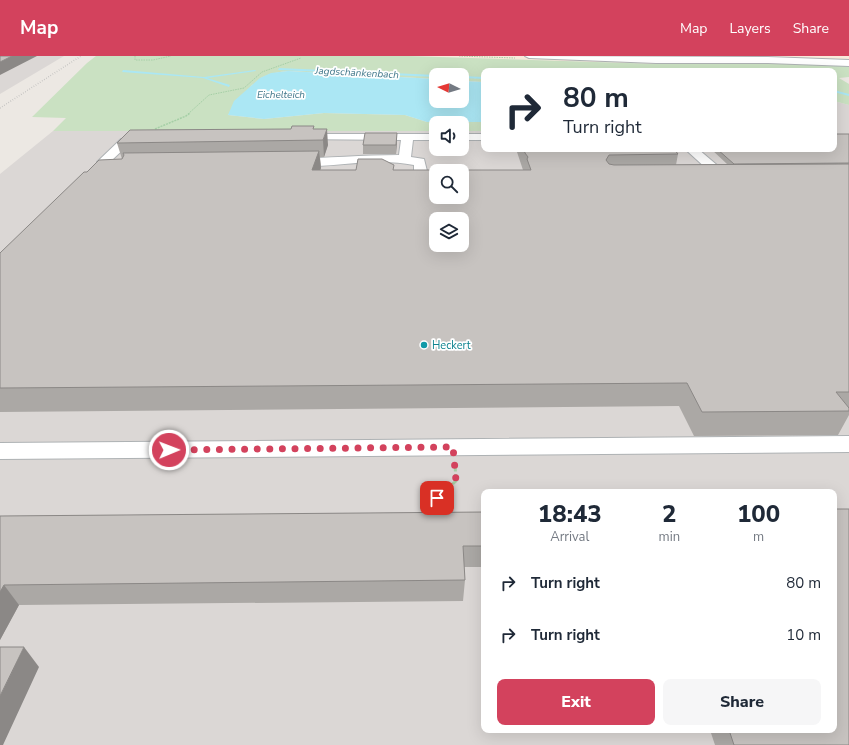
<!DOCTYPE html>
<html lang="en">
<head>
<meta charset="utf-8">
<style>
	body { margin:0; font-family:"Nunito Sans",sans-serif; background:#f6f6f7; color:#1f2937; height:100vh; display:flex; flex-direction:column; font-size:15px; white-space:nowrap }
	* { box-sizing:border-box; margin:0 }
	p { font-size:13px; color:#747a83 }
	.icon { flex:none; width:22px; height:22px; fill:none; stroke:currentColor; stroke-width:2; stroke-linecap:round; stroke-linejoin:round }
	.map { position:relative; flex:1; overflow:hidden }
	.sheet { position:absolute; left:481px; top:433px; width:356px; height:244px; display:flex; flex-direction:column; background:#fff; border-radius:8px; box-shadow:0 4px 16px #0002 }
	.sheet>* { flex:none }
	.guide { position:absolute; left:481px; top:12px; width:356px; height:84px; border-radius:8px; box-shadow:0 4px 16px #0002; background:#fff; color:#1f2937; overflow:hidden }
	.needle { width:26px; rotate:275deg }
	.fabs { position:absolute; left:429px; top:12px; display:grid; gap:8px }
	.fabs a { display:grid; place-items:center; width:40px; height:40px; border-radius:8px; background:#fff; box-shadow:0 4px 16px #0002; font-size:20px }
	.pin { position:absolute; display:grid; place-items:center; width:34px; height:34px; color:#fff; margin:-17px; border-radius:8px; box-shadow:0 2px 6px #0006 }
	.me { position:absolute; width:44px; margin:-22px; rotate:89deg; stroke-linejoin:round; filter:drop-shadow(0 0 3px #0008) }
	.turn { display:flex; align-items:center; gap:14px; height:84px; padding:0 16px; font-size:18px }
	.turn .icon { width:52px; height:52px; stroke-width:2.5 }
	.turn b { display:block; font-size:28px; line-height:34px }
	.eta { display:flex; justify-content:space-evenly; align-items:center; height:68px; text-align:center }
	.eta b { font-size:24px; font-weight:800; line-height:28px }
	.button { display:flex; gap:8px; margin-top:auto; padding:8px 16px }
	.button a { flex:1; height:46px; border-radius:8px; background:#d3425d; color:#fff; font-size:16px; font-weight:800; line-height:46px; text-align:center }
	.button a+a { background:#f6f6f7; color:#1f2937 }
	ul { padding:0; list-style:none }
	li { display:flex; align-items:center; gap:12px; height:52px; padding:0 16px }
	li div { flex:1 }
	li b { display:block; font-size:15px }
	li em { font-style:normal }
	header { display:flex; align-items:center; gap:24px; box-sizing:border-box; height:56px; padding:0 20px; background:#d3425d; color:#fff }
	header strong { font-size:19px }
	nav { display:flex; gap:22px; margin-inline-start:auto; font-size:14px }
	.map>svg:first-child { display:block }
</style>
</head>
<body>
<header>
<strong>Map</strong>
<nav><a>Map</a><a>Layers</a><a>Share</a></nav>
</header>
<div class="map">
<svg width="849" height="689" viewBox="0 0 849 689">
	<rect width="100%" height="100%" fill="#ece8e3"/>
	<!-- commercial -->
	<path fill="#f9eadb" d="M408,0H849V10L778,7L659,8Z"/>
	<!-- industrial -->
	<path fill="#dbd7d5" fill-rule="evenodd" d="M0,0H64L0,38Z
		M834,45L849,49V689H0V118L53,75H436V93H462V75H484V93H834ZM436,115H462V141H436ZM436,163H462V189H436ZM484,436H834V674H484Z"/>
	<!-- green -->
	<path fill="#cae1c2" d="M96,0H408L659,8L778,7L842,10H849V21L839,22L849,28V49L834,45V15H484V26L462,25V19H436V23L288,15C279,16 271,17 263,21C258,23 257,27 252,29L228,59L264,63L324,57L405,59L427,66H484V75H462V67H436V75H53L66,62L32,61L87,7Z"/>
	<!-- water -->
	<path fill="#abe7f4" d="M288,15L436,23V45H462V25L484,26V66H427L405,59L324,57L264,63L228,59L234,45L260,22L271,17Z"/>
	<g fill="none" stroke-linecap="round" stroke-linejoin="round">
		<!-- stream -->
		<path fill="#abe7f4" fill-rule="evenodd" d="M279,12L436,19V21L278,14Z
			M123,14L204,21L255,14L256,15L207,22L230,29L229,31L203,22L122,16Z
			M462,20L484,21V23L462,22Z
			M834,34L849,38V40L834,36Z"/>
		<!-- minor casing -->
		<g stroke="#aeb2b4" stroke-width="2">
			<path id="minor" d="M525,0L768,1L849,4V10L768,7H656L529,2Z
				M297,78H436V84H413L411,101L424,103L427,115H436V123L416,122L414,119V109C381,102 347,109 314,110C305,110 294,112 286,110L284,107L286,104L290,103C327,102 363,99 399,99L401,84L293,83L291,81L293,79Z
				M462,78H484V84H462Z
				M145,79L149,80L151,82L149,84L129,88L111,105H134L136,108L134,111C124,113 104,116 97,106L121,83Z
				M685,93H698L731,121L729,124H719Z
				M849,380V396L0,403V387Z"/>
		</g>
		<!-- path-far2 -->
		<path stroke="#a5cfa6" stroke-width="1" stroke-dasharray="1.5 1" stroke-linecap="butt" d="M135,0V4H153L171,0
			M459,0L515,2
			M188,58L209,39L244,32L262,16L301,2"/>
		<!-- path-far1 -->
		<path stroke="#a5cfa6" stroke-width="1.5" stroke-dasharray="2 1" stroke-linecap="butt" d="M155,73L186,60L190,57"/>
		<!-- path -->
		<path stroke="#a5cfa6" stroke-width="3" stroke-dasharray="4.5 2.5" stroke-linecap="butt" d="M437,442L456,425L455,409"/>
		<!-- minor -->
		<use href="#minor" fill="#fff" fill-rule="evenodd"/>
		<!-- rail -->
		<path stroke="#afb0b0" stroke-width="1.5" stroke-dasharray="0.5 2" stroke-linecap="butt" d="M0,52L81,0"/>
	</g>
	<!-- wall -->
	<path fill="#aba8a5" d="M315,73L328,89L324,101H320L321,112L320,114H523L516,93H674L678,98L676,109L727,108L711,93H834L836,78H849V359L838,379L694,380L679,350L0,356V197L87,116L122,103L117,87Z
		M397,77L396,98H363V89Z
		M484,456V511H464L465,524L463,545L19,549L0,584V460Z
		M710,674H834L849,689H715Z"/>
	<!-- shaded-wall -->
	<path fill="#8b8886" d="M12,0H37L0,19V6Z
		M327,73L328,89L324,101L323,84Z
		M397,77V86L396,98V89Z
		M319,95L321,112L314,132L312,114Z
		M4,529L19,549L0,584V536Z
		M24,591L39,611L3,689H0V640Z"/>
	<!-- building -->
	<path fill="#c7c3c0" stroke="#8b8886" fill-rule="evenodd" d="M0,0H12L0,6Z
		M292,70H314L313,73H327L323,84L117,87L130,74L291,73Z
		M834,75L836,78H849V107L734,108L717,93H834Z
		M365,77H397L396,89H363Z
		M524,93H674L678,98L609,99L606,104L609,108L614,109L849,108V336H836L849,352V355L702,356L687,327L0,332V197L84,116H87L99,104L122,103L124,99L123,97L319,95L312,114H356L358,103H382L394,109L393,114H531L527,103L528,101L525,97ZM436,115H462V141H436ZM436,163H462V189H436Z
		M834,453H849V689H734L729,674H834Z
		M484,456V490H463L465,524L4,529L0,536V460Z
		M0,591H24L0,640Z"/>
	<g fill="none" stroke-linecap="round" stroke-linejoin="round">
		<!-- route -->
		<path stroke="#d3425d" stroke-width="7" stroke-dasharray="0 12.6" d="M169,394L453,391L456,425L437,442"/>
	</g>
	<!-- markers -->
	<circle fill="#0f9aa8" stroke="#fff" stroke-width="1.5" cx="424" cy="289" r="4"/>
	<g text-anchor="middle" stroke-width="3.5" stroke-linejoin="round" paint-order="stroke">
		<!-- far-water labels -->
		<g font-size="10" font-style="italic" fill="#41788b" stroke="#fff">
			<text transform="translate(357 16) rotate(3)" y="4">Jagdschänkenbach</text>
			<text x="281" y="42">Eichelteich</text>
		</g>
		<!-- culture labels -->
		<g font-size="11" fill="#0d838f" stroke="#fff" text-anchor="start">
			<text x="432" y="293">Heckert</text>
		</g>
	</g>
</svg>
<div class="fabs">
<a><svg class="needle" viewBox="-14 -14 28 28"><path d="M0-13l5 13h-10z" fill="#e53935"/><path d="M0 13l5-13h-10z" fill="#747a83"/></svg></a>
<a><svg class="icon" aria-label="sound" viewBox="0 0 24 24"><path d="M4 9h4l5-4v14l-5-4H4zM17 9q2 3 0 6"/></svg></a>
<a><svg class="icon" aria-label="search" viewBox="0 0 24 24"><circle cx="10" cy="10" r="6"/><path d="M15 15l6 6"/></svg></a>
<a><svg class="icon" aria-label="layers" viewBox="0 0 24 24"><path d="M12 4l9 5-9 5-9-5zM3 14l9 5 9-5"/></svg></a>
</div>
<div class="pin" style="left:437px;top:442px;background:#d93025"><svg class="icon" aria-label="arrive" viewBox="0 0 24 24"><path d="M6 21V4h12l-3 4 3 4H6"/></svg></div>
<svg class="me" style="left:169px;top:394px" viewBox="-20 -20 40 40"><circle r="17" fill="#d3425d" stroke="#fff" stroke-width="3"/><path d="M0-11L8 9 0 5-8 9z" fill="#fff"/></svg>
<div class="guide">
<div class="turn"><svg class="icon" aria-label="right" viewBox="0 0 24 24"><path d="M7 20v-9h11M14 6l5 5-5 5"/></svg><div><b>80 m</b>Turn right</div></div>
</div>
<section class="sheet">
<div class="eta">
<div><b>18:43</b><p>Arrival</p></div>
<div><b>2</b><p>min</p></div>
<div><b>100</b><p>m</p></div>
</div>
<ul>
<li><svg class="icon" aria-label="right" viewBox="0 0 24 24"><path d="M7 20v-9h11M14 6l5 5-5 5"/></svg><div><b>Turn right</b></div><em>80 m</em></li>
<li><svg class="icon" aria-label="right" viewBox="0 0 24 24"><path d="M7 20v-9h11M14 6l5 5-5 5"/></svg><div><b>Turn right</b></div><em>10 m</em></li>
</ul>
<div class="button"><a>Exit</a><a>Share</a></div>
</section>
</div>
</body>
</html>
